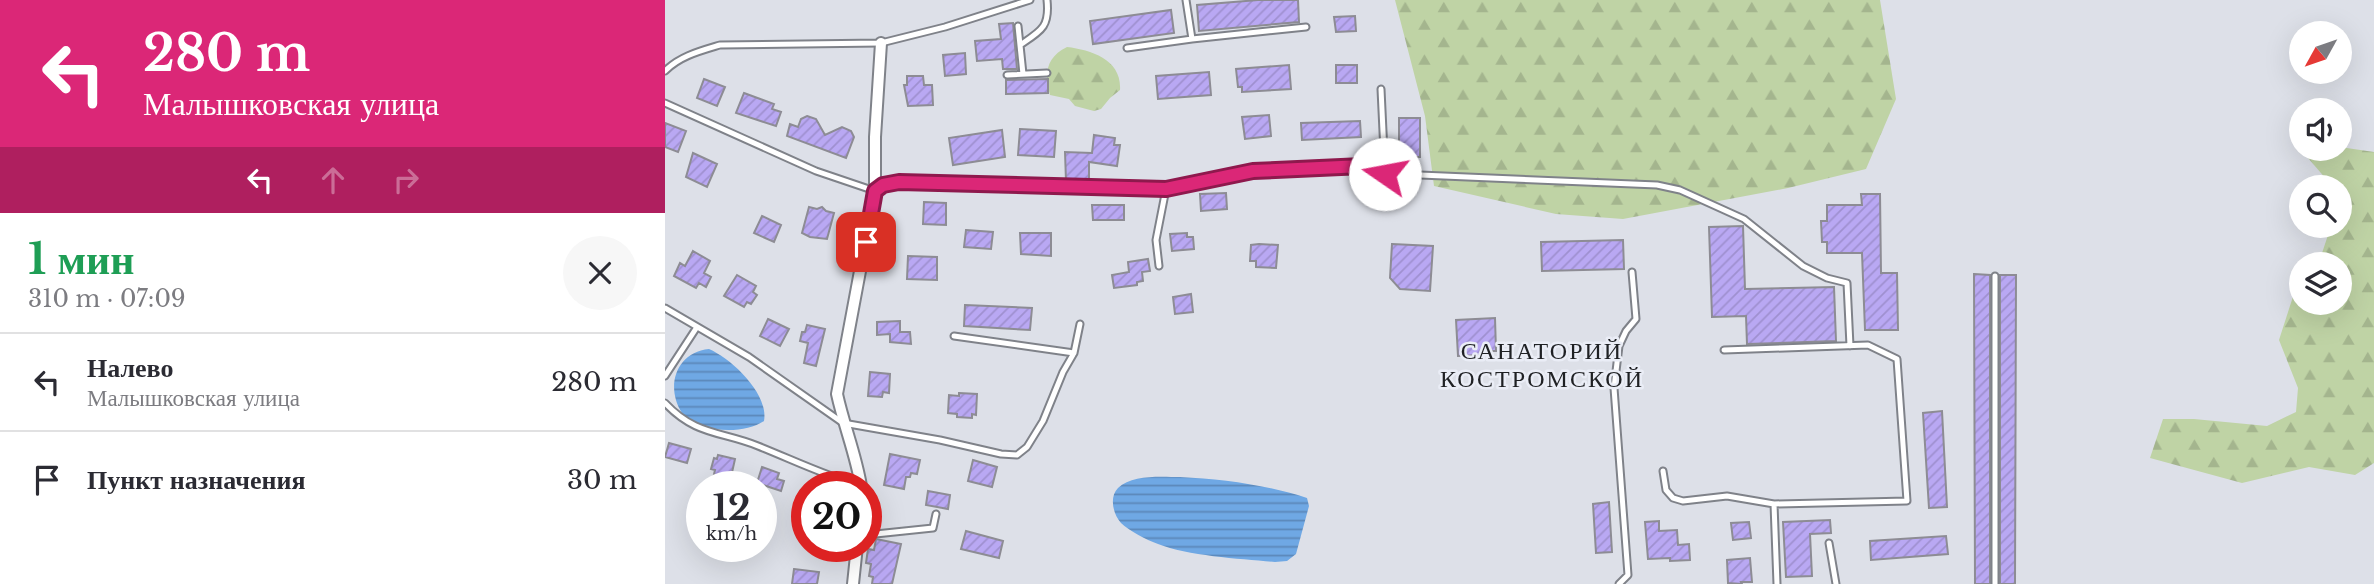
<!DOCTYPE html>
<html lang="ru">
<head>
<meta charset="utf-8">
<style>
	body { margin:0; font-family:"Libre Baskerville",serif; background:#f7f7f7; color:#2b2b33; height:100vh; display:flex; flex-direction:column; font-size:26px; white-space:nowrap }
	* { box-sizing:border-box; margin:0 }
	p { font-size:23px; color:#7c7c81 }
	.icon { flex:none; width:38px; height:38px; fill:none; stroke:currentColor; stroke-width:2; stroke-linecap:round; stroke-linejoin:round }
	.map { position:relative; flex:1; overflow:hidden }
	.sheet { display:flex; flex-direction:column; background:#fff; width:665px }
	.sheet>* { flex:none }
	.banner { background:#db2777; color:#fff; overflow:hidden }
	.needle { width:46px; rotate:230deg }
	.controls { position:absolute; left:1624px; top:21px; display:grid; gap:14px }
	.controls a { display:grid; place-items:center; width:63px; height:63px; border-radius:50%; background:#fff; box-shadow:0 7px 28px #0002; font-size:35px }
	.speed { position:absolute; left:21px; top:471px; display:flex; gap:14px; font-size:35px; font-weight:700; text-align:center }
	.speed>* { display:grid; place-content:center; width:91px; height:91px; border-radius:50%; background:#fff; box-shadow:0 7px 28px #0002; line-height:1 }
	.speed small { font-size:18px; font-weight:400 }
	.speed .limit { border:10px solid #d22; background:#fff; color:#111 }
	.pin { position:absolute; display:grid; place-items:center; width:60px; height:60px; color:#fff; margin:-30px; border-radius:14px; box-shadow:0 4px 10px #0006 }
	.me { position:absolute; width:77px; margin:-38px; rotate:282deg; stroke-linejoin:round; filter:drop-shadow(0 0 5px #0008) }
	.turn { display:flex; align-items:center; gap:24px; height:147px; padding:0 28px; font-size:32px }
	.turn .icon { width:91px; height:91px; stroke-width:2.5 }
	.turn b { display:block; font-size:49px; line-height:60px }
	.lanes { display:flex; align-items:center; height:66px; padding:0 28px; background:#0003; justify-content:center; gap:35px; direction:ltr }
	.lanes .off { opacity:.35 }
	.round { display:grid; place-items:center; flex:none; width:74px; height:74px; border-radius:37px; background:#f7f7f7 }
	.headline { display:flex; align-items:center; justify-content:space-between; height:119px; padding:0 28px }
	h1 { font-size:42px; font-weight:700; line-height:52px; color:#1e9e55 }
	ul { padding:0; list-style:none }
	li { display:flex; align-items:center; gap:21px; height:98px; padding:0 28px; border-top:2px solid #e1e1e2 }
	li div { flex:1 }
	li b { display:block; font-size:26px }
	li em { font-style:normal }
	main { display:flex; flex:1; min-height:0 }
	.map>svg:first-child { display:block }
</style>
</head>
<body>
<main>
<section class="sheet">
<div class="banner">
<div class="turn"><svg class="icon" aria-label="left" viewBox="0 0 24 24"><path d="M17 20v-9H6M10 6l-5 5 5 5"/></svg><div><b>280 m</b>Малышковская улица</div></div>
<div class="lanes"><svg class="icon" aria-label="left" viewBox="0 0 24 24"><path d="M17 20v-9H6M10 6l-5 5 5 5"/></svg><svg class="icon off" aria-label="ahead" viewBox="0 0 24 24"><path d="M12 20V5M6 11l6-6 6 6"/></svg><svg class="icon off" aria-label="right" viewBox="0 0 24 24"><path d="M7 20v-9h11M14 6l5 5-5 5"/></svg></div>
</div>
<div class="headline"><div><h1>1 мин</h1><p>310 m · 07:09</p></div><a class="round"><svg class="icon" aria-label="close" viewBox="0 0 24 24"><path d="M6 6l12 12M18 6L6 18"/></svg></a></div>
<ul>
<li><svg class="icon" aria-label="left" viewBox="0 0 24 24"><path d="M17 20v-9H6M10 6l-5 5 5 5"/></svg><div><b>Налево</b><p>Малышковская улица</p></div><em>280 m</em></li>
<li><svg class="icon" aria-label="arrive" viewBox="0 0 24 24"><path d="M6 21V4h12l-3 4 3 4H6"/></svg><div><b>Пункт назначения</b></div><em>30 m</em></li>
</ul>
</section>
<div class="map">
<svg width="1709" height="584" viewBox="0 0 1709 584">
	<defs>
		<pattern id="forest-firs" width="22" height="20" patternUnits="userSpaceOnUse" patternTransform="scale(1.75)"><rect width="22" height="20" fill="#bfd3a5"/><path d="M5 1l3.5 6h-7zM16 11l3.5 6h-7z" fill="#a4b58e"/></pattern>
		<pattern id="water-rules" width="6" height="5" patternUnits="userSpaceOnUse" patternTransform="scale(1.75)"><rect width="6" height="5" fill="#6fa8e4"/><path d="M0 2.5h6" fill="none" stroke="#5b88b9"/></pattern>
		<pattern id="building-hatch" width="6" height="6" patternUnits="userSpaceOnUse" patternTransform="scale(1.75)"><rect width="6" height="6" fill="#b9a8f3"/><path d="M-1 1l2-2M0 6l6-6M5 7l2-2" fill="none" stroke="#9f90d0"/></pattern>
	</defs>
	<rect width="100%" height="100%" fill="#dde0e8"/>
	<!-- forest -->
	<path fill="url(#forest-firs)" d="M730,0H1215L1231,99L1201,169L1123,188L958,219L891,214L769,186L760,116Z
		M402,47C427,50 457,60 455,90L445,98L436,109L429,111L410,106L404,99L385,95C379,74 381,57 402,47Z
		M1675,147L1709,152V463L1690,475L1644,467L1577,483L1485,458L1498,419H1529L1602,426L1631,412L1633,388L1614,340L1634,278L1636,275V303H1675V264H1647L1657,253L1666,226H1675V187H1668L1643,158L1648,149Z"/>
	<!-- water -->
	<path fill="url(#water-rules)" d="M44,349C67,359 104,394 99,421C78,435 34,433 17,413C0,387 11,352 44,349Z
		M515,477C558,479 602,485 642,498L644,506L631,554L622,561L610,562C577,559 523,556 493,544C482,540 464,531 456,523C448,514 444,497 453,488C467,474 497,477 515,477Z"/>
	<!-- building -->
	<path fill="url(#building-hatch)" stroke="#8d8c94" stroke-width="2" d="M593,0H633L634,22L534,31L532,5Z
		M506,10L509,33L428,44L425,21Z
		M690,16L691,31L671,32L669,17Z
		M348,23L352,69H338L337,59L312,61L310,41L336,39L334,24Z
		M300,53L301,74L280,76L278,55Z
		M624,65L626,89L577,92V87H573L571,69Z
		M671,65H692V83H671Z
		M544,72L546,95L493,99L491,76Z
		M242,76H258L259,85H267L268,105L243,106L239,85H242Z
		M39,79L60,87L52,106L32,98Z
		M383,79V93L341,94V80Z
		M79,93L109,104L107,109L116,112L111,126L71,113Z
		M604,115L606,136L580,139L577,117Z
		M142,116L151,119L160,135L177,127L186,131L189,137L181,158L122,136L125,124L133,127L136,119Z
		M734,118H755V157H734Z
		M695,121L696,137L637,140L636,123Z
		M0,123L21,131L13,152L0,147Z
		M355,129L391,131L389,157L353,155Z
		M337,130L340,157L288,165L284,138Z
		M429,135L450,138L449,145H455L452,166L424,162V182L401,181L400,152L427,153Z
		M28,153L52,164L42,187L21,177Z
		M561,193L562,209L536,211L535,194Z
		M1196,194H1215L1216,273H1232L1233,330H1200L1197,253H1162V242H1157L1156,221H1162V205H1197Z
		M259,202L281,203V225L258,224Z
		M427,205H459V220H428Z
		M144,207L152,209L157,207L161,211L169,213L162,239L145,237L137,233Z
		M97,216L116,225L109,242L89,233Z
		M1078,226L1080,289L1169,287L1171,341L1082,344L1081,316L1047,317L1044,227Z
		M301,230L328,232L326,249L299,247Z
		M355,233H386V256L356,254Z
		M522,233V237H528L529,249L507,251L505,234Z
		M958,240L959,269L877,271L876,242Z
		M594,244L613,245L611,268L591,267V261H585L586,245Z
		M727,244L768,246L765,291L735,289L725,278Z
		M28,251L45,261L39,273L46,277L41,287L34,283L31,288L9,276L15,263L20,266Z
		M243,256L272,257V280L242,279Z
		M483,259L485,271L477,272L478,281L472,282V285L449,288L447,275L464,272L463,262Z
		M1309,274L1325,275V584H1310Z
		M72,275L91,286L88,292L92,295L86,304L82,302L79,307L59,296Z
		M1335,275H1351L1350,584H1335Z
		M526,294L528,312L510,314L508,297Z
		M300,305L367,308L365,330L299,326Z
		M830,318L831,351H818V355L793,356L791,320Z
		M103,319L124,329L115,346L95,336Z
		M235,321V332H245L246,344L225,342V334L212,335V322Z
		M142,325L160,329L151,366L139,363L143,343L135,341L137,332H140Z
		M205,372L225,374L224,393L218,392L217,397L203,396Z
		M294,393L312,394L311,415L307,414V418L292,417V414L283,413L284,395L294,396Z
		M1277,411L1282,507L1264,508L1258,413Z
		M4,443L26,449L22,463L0,457Z
		M225,454L255,460L252,474L246,473L245,477H241L239,489L219,485Z
		M53,455L70,459L64,486L47,483L50,470L46,469L49,458L52,459Z
		M308,460L332,467L327,487L303,481Z
		M97,467L114,473L112,479L119,481L116,491L92,483Z
		M263,491L285,495L283,509L261,505Z
		M944,502L947,552L931,553L928,504Z
		M1165,520L1166,533L1145,534L1147,576L1121,577L1118,522Z
		M994,521V531L1012,530L1013,545L1024,544L1025,560L1005,561V558L983,559L980,522Z
		M1084,522L1086,538L1068,540L1066,523Z
		M301,531L338,541L334,558L296,549Z
		M1281,536L1283,554L1206,560L1205,541Z
		M211,539L236,544L227,584H207L208,577L204,576L206,564L201,563L203,549L209,550Z
		M1085,558L1087,582H1076L1077,584L1063,583L1062,560Z
		M129,569L154,572L152,584H127Z"/>
	<g fill="none" stroke-linecap="round" stroke-linejoin="round">
		<!-- lane casing -->
		<g stroke="#7f8289" stroke-width="9">
			<path id="lane" d="M521,0L527,39
				M353,26L358,74
				M355,45C376,31 385,27 382,0
				M462,48L527,39L641,27
				M0,71C15,56 35,51 55,45L216,43L280,27L365,0
				M342,75L382,73
				M716,89L720,174
				M0,103L151,171L210,191L218,185L234,182L501,189L588,171L698,166L708,173L992,185L1015,190L1079,219L1138,266L1162,278L1182,283L1185,346
				M494,266L491,240L501,189
				M1330,276V584
				M0,308L84,357L178,423L275,440L336,454L352,455L362,447L378,421L398,372L409,353L415,324
				M289,336L409,353
				M0,376L32,327
				M0,403C31,436 56,431 93,446C128,460 161,476 196,486
				M998,471L1001,490L1008,498L1018,501L1062,496L1109,504L1242,501L1232,359L1203,345L1059,350
				M1109,504L1112,584
				M201,535L268,528L271,514
				M1164,543L1171,584
				M954,584L963,575L949,388L954,346L961,331L971,319L967,272"/>
		</g>
		<!-- street casing -->
		<g stroke="#7f8289" stroke-width="14">
			<path id="street" d="M196,486C191,455 179,426 172,394L210,191V137L216,43
				M188,584L192,546"/>
		</g>
		<!-- lane -->
		<use href="#lane" stroke="#fff" stroke-width="5"/>
		<!-- street -->
		<use href="#street" stroke="#fff" stroke-width="10"/>
	</g>
	<g fill="none" stroke-linecap="round" stroke-linejoin="round">
		<!-- route casing -->
		<g stroke="#8e194d" stroke-width="18">
			<path id="route" d="M201,242L210,191L218,185L234,182L501,189L588,171L698,166L708,173L720,174"/>
		</g>
		<!-- route -->
		<use href="#route" stroke="#db2777" stroke-width="12"/>
	</g>
	<g text-anchor="middle" stroke-width="5" stroke-linejoin="round" paint-order="stroke">
		<!-- neighbourhood labels -->
		<g font-size="24" letter-spacing="2" fill="#1f2124" stroke="#eaedf6">
			<text x="877" y="359">САНАТОРИЙ<tspan x="877" dy="28">КОСТРОМСКОЙ</tspan></text>
		</g>
	</g>
</svg>
<div class="controls">
<a><svg class="needle" viewBox="-14 -14 28 28"><path d="M0-13l5 13h-10z" fill="#e53935"/><path d="M0 13l5-13h-10z" fill="#7c7c81"/></svg></a>
<a><svg class="icon" aria-label="sound" viewBox="0 0 24 24"><path d="M4 9h4l5-4v14l-5-4H4zM17 9q2 3 0 6"/></svg></a>
<a><svg class="icon" aria-label="search" viewBox="0 0 24 24"><circle cx="10" cy="10" r="6"/><path d="M15 15l6 6"/></svg></a>
<a><svg class="icon" aria-label="layers" viewBox="0 0 24 24"><path d="M12 4l9 5-9 5-9-5zM3 14l9 5 9-5"/></svg></a>
</div>
<div class="speed"><div>12<small>km/h</small></div><div class="limit">20</div></div>
<div class="pin" style="left:201px;top:242px;background:#d93025"><svg class="icon" aria-label="arrive" viewBox="0 0 24 24"><path d="M6 21V4h12l-3 4 3 4H6"/></svg></div>
<svg class="me" style="left:720px;top:174px" viewBox="-20 -20 40 40"><circle r="19" fill="#fff"/><path d="M0-13L10 11 0 6-10 11z" fill="#db2777"/></svg>
</div>
</main>
</body>
</html>
